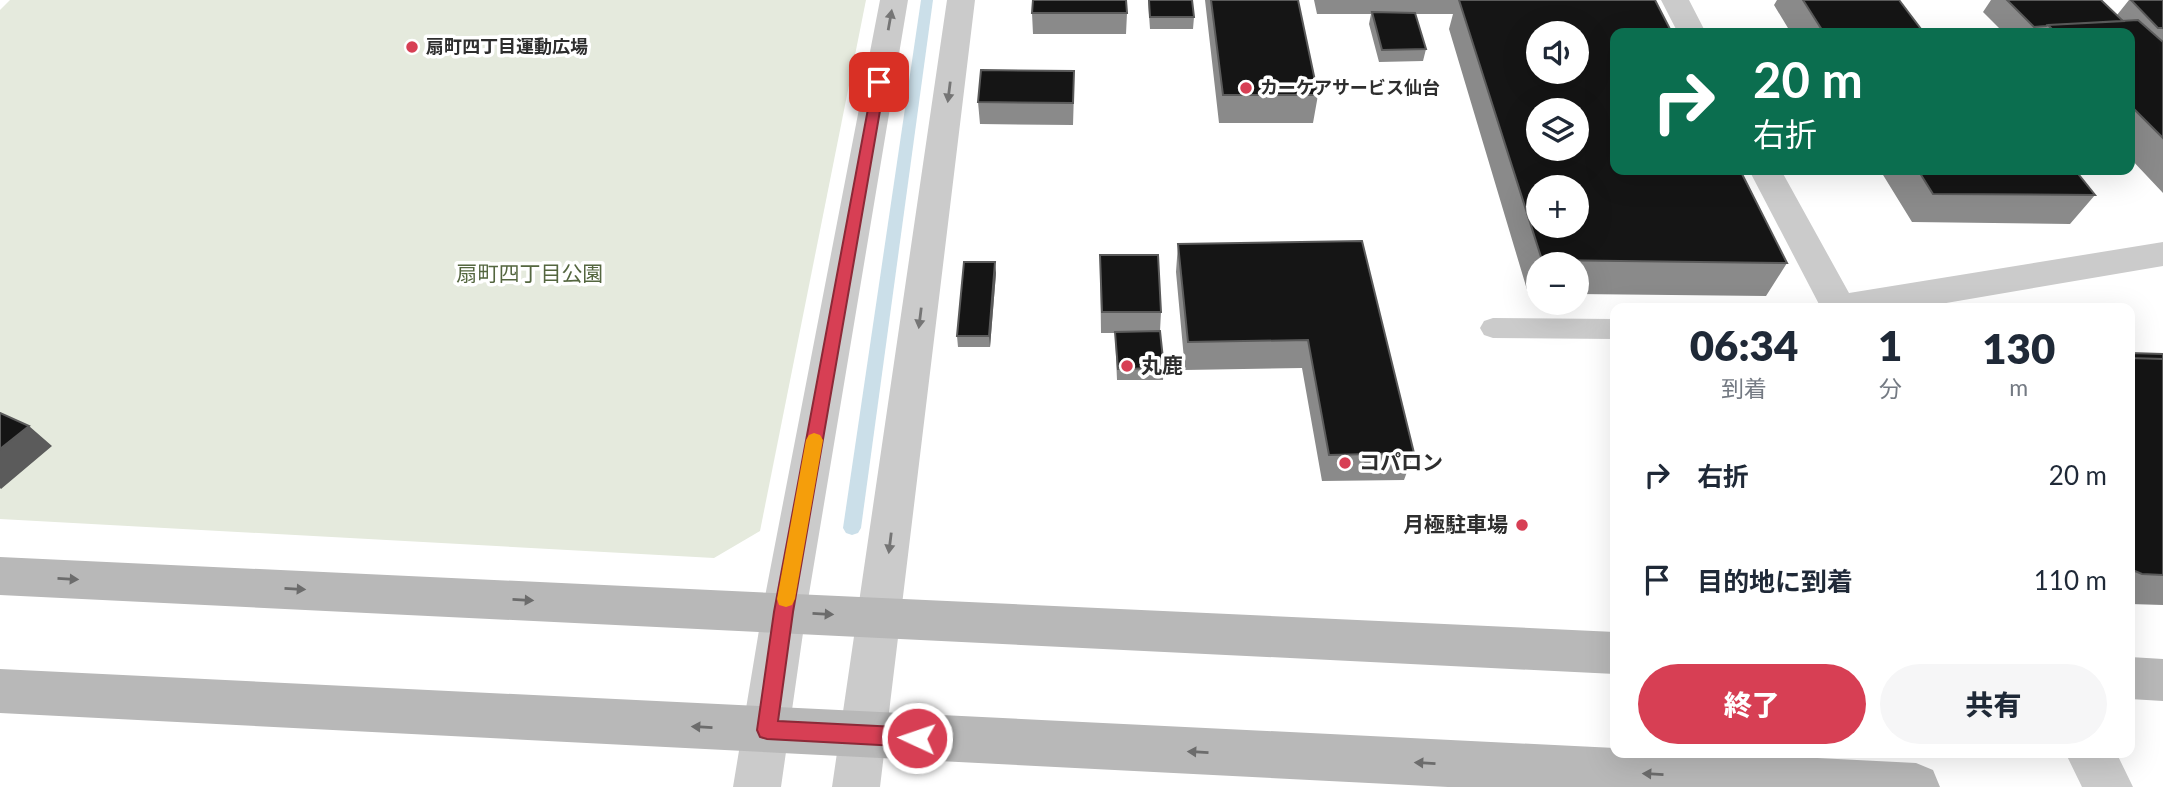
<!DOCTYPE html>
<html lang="ja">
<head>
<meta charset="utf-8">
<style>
	body { margin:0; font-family:Lato,"Noto Sans JP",sans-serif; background:#f6f6f7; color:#1f2937; height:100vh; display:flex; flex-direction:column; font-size:26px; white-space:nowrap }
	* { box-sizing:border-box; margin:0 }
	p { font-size:23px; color:#747a83 }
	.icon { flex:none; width:38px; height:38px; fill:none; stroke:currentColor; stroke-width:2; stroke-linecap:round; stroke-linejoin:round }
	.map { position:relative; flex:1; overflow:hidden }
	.panel { position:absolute; left:1610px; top:303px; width:525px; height:455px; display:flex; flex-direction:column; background:#fff; border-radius:14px; box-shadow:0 7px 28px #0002 }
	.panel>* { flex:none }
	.hud { position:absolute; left:1610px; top:28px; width:525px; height:147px; border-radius:14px; box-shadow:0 7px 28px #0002; background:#0b6e4f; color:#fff; overflow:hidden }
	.buttons { position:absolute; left:1526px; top:21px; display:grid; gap:14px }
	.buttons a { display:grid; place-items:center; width:63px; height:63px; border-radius:50%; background:#fff; box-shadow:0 7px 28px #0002; font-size:35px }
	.pin { position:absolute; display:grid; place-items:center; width:60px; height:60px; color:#fff; margin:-30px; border-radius:14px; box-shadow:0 4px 10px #0006 }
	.me { position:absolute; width:77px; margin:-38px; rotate:273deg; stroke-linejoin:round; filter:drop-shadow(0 0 5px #0008) }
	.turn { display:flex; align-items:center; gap:24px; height:147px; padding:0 28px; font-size:32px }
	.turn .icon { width:91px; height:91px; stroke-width:2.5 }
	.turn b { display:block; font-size:49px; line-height:60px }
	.eta { display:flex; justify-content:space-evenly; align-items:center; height:119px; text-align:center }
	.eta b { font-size:42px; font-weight:800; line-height:49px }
	.action { display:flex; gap:14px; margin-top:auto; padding:14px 28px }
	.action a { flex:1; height:80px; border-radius:42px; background:#d73f54; color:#fff; font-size:28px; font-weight:800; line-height:80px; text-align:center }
	.action a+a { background:#f6f6f7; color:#1f2937 }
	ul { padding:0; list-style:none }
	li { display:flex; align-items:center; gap:21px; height:105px; padding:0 28px }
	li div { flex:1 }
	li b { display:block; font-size:26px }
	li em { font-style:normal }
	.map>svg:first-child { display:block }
</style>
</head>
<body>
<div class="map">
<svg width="2163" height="787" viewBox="0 0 2163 787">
	<rect width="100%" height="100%" fill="#fff"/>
	<!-- green -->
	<path fill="#e5eadd" d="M10,0H866L760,531L714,558L0,519V10Z"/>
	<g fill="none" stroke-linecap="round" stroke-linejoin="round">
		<!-- stream -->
		<path fill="#cbdfe9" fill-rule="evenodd" d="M921,0H933L861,528L858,533L852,535L846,533L843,528Z"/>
		<!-- lane -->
		<path fill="#cbcbcb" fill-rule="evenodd" d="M1493,318L1615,319V339L1493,338L1484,335L1480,328L1484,321Z"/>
		<!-- street -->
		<path fill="#cbcbcb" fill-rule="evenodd" d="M880,0H908L806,612L781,787H733L762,612Z
			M947,0H975L880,787H832Z
			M1661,0H1689L1706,33H1678Z
			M1749,170H1781L1849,293L2163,242V266L1917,308H1821Z
			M2065,752H2116L2133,787H2082Z"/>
		<!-- secondary -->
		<path fill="#b8b8b8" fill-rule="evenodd" d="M0,557L1615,632V674L0,595Z
			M2130,657L2163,659V701L2130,699Z
			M0,669L1615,748V752H1702L1916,763L1933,770L1940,787H1448L0,713Z"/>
	</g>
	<!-- wall -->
	<path fill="#8a8a8a" d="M1148,0H1192L1194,17L1193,29H1150Z
		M1205,0H1298L1318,95L1313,123H1219Z
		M1314,0H1655L1787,263L1766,296L1577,294V264H1538V293H1528L1449,29L1453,14H1415L1426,49L1423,61L1379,62L1369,24L1371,14H1317Z
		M1777,0H1899L1924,33H1791L1774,5Z
		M1991,0H2101L2117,15L2129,0H2163V193L2130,158V33H2004L1983,12Z
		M1032,13H1127L1126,34H1033Z
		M1074,92L1073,125L980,124L978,102Z
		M1880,170H2075L2095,195L2070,224L1912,222Z
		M1362,241L1414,453L1404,480L1322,481L1302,368L1185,370L1176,272L1178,244Z
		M1100,255L1161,312L1160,331L1164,368L1163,380H1117L1115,333H1101Z
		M996,273L990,347H958L957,336Z
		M2130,353L2163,354V605L2130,604Z"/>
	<!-- shaded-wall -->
	<path fill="#5b5b5b" d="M995,262L996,273L990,347L989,336Z
		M29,426L52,446L1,489L0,488V449Z"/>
	<!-- building -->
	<path fill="#151515" stroke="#5b5b5b" stroke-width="2" fill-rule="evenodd" d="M1033,0H1126L1127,13H1032Z
		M1149,0H1192L1194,17H1150Z
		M1211,0H1298L1318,95H1223Z
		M1459,0H1655L1672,33H1615V170H1740L1787,263L1542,260ZM1538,33H1577V72H1538ZM1538,110H1577V149H1538ZM1538,187H1577V226H1538Z
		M1803,0H1899L1924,33H1824Z
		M2007,0H2101L2123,21L2048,25L2046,26L2034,27Z
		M2131,0H2163V28H2158Z
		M1372,12L1415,13L1426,49L1382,50Z
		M2138,20L2163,42V138L2130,105V33H2056L2048,25Z
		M981,70L1074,71L1073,103L978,102Z
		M1918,170H2075L2095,195L1933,194Z
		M1362,241L1414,453L1329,455L1308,340L1188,342L1178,244Z
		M1100,255H1158L1161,312H1102Z
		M964,262H995L989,336H957Z
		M1160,331L1164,368L1118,369L1115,332Z
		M2130,353L2163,354V359L2130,358Z
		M2130,358L2163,359V575L2142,574L2130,569Z
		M0,413L29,426L0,449Z"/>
	<!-- one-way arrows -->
	<defs><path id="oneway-solid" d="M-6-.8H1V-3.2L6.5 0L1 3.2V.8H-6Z" transform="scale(1.75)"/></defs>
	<g fill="#757575">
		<use href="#oneway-solid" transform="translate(890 20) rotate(-80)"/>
		<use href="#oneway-solid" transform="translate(949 92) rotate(97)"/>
		<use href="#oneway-solid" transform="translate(920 318) rotate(97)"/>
		<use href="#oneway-solid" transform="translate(890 543) rotate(97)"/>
	</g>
	<g fill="#6c6c6c">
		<use href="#oneway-solid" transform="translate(68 579) rotate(3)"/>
		<use href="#oneway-solid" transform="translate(295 589) rotate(3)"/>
		<use href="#oneway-solid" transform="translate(523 600) rotate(3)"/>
		<use href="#oneway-solid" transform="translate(823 614) rotate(3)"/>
		<use href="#oneway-solid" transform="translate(702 727) rotate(-177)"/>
		<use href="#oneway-solid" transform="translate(1198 752) rotate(-177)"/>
		<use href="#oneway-solid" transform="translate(1425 763) rotate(-177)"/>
		<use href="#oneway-solid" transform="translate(1653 774) rotate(-177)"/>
	</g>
	<!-- route -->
	<path fill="#d73f54" stroke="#8c2937" stroke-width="2" d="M879,78L885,82L793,612L778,721L917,728L924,731L927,738L924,744L917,747L767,739L760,737L757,730L774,612L873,82Z"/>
	<!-- slow -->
	<path fill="#f59e0b" d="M814,433L820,435L823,440L795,599L792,605L786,607L779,605L777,599L806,440L809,435Z"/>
	<!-- markers -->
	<g fill="#d73f54" stroke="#fff" stroke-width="2.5">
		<circle cx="412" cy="47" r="7"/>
		<circle cx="1246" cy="88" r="7"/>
		<circle cx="1127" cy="366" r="7"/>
		<circle cx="1345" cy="463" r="7"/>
		<circle cx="1522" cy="525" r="7"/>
	</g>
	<g text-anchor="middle" stroke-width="7" stroke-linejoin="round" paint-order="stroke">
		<!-- far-poi labels -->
		<g font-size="18" font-weight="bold" fill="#2e2e2e" stroke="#fff" text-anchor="start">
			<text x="426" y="53">扇町四丁目運動広場</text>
			<text x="1260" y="94">カーケアサービス仙台</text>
		</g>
		<!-- park labels -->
		<g font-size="21" fill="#54663f" stroke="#fff">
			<text x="530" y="281">扇町四丁目公園</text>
		</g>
		<!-- poi labels -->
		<g font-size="21" font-weight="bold" fill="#2e2e2e" stroke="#fff" text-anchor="start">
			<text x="1141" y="373">丸鹿</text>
			<text x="1359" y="470">コパロン</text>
			<text x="1508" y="532" text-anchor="end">月極駐車場</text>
		</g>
	</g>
</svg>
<div class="buttons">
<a><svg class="icon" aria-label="sound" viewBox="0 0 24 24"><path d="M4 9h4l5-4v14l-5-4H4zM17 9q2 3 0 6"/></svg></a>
<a><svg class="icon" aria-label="layers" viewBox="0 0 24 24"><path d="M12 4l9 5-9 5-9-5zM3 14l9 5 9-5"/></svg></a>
<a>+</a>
<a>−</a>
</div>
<div class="pin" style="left:879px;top:82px;background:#d93025"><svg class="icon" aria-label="arrive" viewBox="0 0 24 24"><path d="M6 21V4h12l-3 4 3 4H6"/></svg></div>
<svg class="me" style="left:917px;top:738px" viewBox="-20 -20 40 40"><circle r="17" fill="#d73f54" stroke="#fff" stroke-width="3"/><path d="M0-11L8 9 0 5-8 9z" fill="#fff"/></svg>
<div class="hud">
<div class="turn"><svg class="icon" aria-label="right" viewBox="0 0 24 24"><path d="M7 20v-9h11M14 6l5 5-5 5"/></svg><div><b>20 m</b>右折</div></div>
</div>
<section class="panel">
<div class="eta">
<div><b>06:34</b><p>到着</p></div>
<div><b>1</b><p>分</p></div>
<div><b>130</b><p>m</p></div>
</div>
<ul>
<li><svg class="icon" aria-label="right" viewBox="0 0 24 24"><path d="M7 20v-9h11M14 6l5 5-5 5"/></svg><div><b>右折</b></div><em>20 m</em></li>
<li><svg class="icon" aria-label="arrive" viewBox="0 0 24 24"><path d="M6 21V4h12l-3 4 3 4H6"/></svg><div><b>目的地に到着</b></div><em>110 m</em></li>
</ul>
<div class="action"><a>終了</a><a>共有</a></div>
</section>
</div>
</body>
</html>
